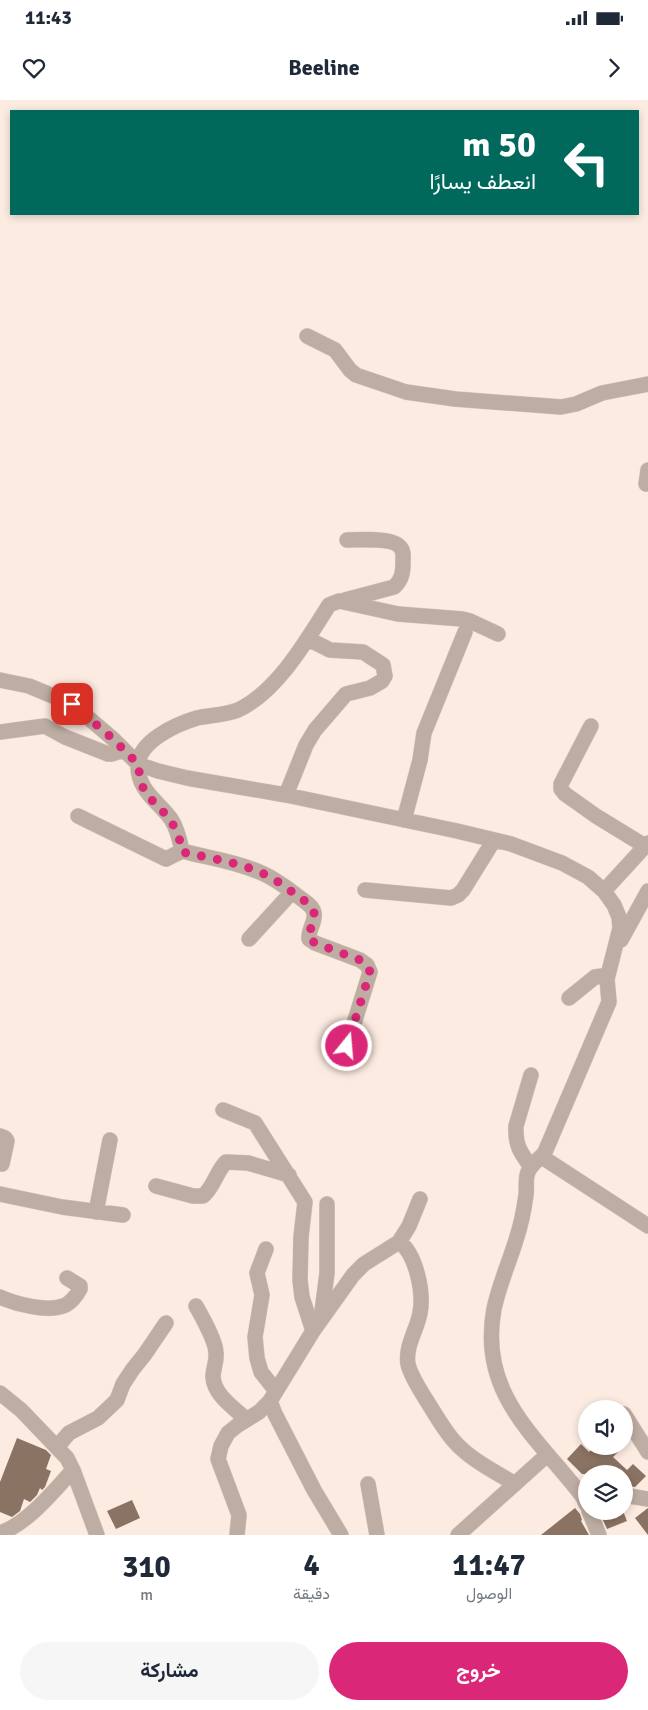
<!DOCTYPE html>
<html lang="ar">
<head>
<meta charset="utf-8">
<style>
	body { margin:0; font-family:Signika,Vazirmatn,sans-serif; background:#f6f6f7; color:#1f2937; direction:rtl; height:100vh; display:flex; flex-direction:column; font-size:19px; white-space:nowrap }
	* { box-sizing:border-box; margin:0 }
	p { font-size:16px; color:#747a83 }
	.icon { flex:none; width:28px; height:28px; fill:none; stroke:currentColor; stroke-width:2; stroke-linecap:round; stroke-linejoin:round }
	.map { position:relative; height:1435px; overflow:hidden; direction:ltr }
	.side { display:flex; flex-direction:column; background:#fff; flex:1 }
	.side>* { flex:none }
	.guide { position:absolute; left:10px; top:10px; width:629px; height:105px; border-radius:0px; box-shadow:0 2px 8px #0003; direction:rtl; background:#00695c; color:#fff; overflow:hidden }
	.tools { position:absolute; left:578px; top:1300px; display:grid; gap:10px }
	.tools a { display:grid; place-items:center; width:55px; height:55px; border-radius:50%; background:#fff; box-shadow:0 2px 8px #0003; font-size:25px }
	.pin { position:absolute; display:grid; place-items:center; width:42px; height:42px; color:#fff; margin:-21px; border-radius:10px; box-shadow:0 2px 8px #0006 }
	.me { position:absolute; width:55px; margin:-28px; rotate:17deg; stroke-linejoin:round; filter:drop-shadow(0 0 4px #0008) }
	.turn { display:flex; align-items:center; gap:18px; height:105px; padding:0 20px; font-size:22px }
	.turn .icon { width:65px; height:65px; stroke-width:2.5 }
	.turn b { display:block; font-size:35px; line-height:42px }
	.eta { display:flex; justify-content:space-evenly; align-items:center; height:85px; text-align:center }
	.eta b { font-size:30px; font-weight:700; line-height:35px }
	.cta { display:flex; gap:10px; margin-top:auto; padding:10px 20px }
	.cta a { flex:1; height:58px; border-radius:30px; background:#db2777; color:#fff; font-size:20px; font-weight:700; line-height:58px; text-align:center }
	.cta a+a { background:#f6f6f7; color:#1f2937 }
	.status { display:flex; justify-content:space-between; align-items:center; height:35px; padding:0 25px; background:#fff; direction:ltr }
	.status svg { height:14px; fill:currentColor }
	header { display:flex; justify-content:space-between; align-items:center; height:65px; padding:0 20px; background:#fff; font-size:22px; font-weight:700 }
	.map>svg:first-child { display:block }
</style>
</head>
<body>
<div class="status"><b>11:43</b><svg viewBox="0 0 49 12"><path d="M0 12V9h3v3zM5 12V6h3v6zM10 12V3h3v9zM15 12V0h3v12zM26 1h20v11H26zM47 4h2v5h-2z"/></svg></div>
<header><svg class="icon" aria-label="forward" viewBox="0 0 24 24"><path d="M9 5l7 7-7 7"/></svg>Beeline<svg class="icon" aria-label="heart" viewBox="0 0 24 24"><path d="M12 20l-8-8c-3-5 5-10 8-4 3-6 11-1 8 4z"/></svg></header>
<div class="map">
<svg width="648" height="1435" viewBox="0 0 648 1435">
	<rect width="100%" height="100%" fill="#fcebe1"/>
	<!-- building -->
	<path fill="#8b7363" d="M17,1338L46,1350L51,1355L46,1369L51,1371L45,1387L42,1390L40,1388L37,1395L30,1402L24,1399L20,1411L12,1417L0,1412V1382Z
		M581,1344L589,1352L594,1346H612L618,1352L613,1357L627,1370L633,1364L646,1376L635,1387L624,1386V1374H611L607,1370L609,1374H582L567,1359Z
		M132,1400L140,1418L116,1429L107,1411Z
		M575,1408L580,1414L582,1420L581,1421L589,1435H541Z
		M648,1408V1435L635,1418Z
		M599,1411H623L627,1421L607,1429Z"/>
	<g fill="none" stroke-linecap="round" stroke-linejoin="round">
		<!-- minor casing -->
		<g stroke="#d9c9bf" stroke-width="16">
			<path id="minor" d="M307,236L335,250L350,270L356,275L406,292L455,299L561,307L576,304L602,293L648,284
				M646,384L648,370
				M345,500L394,487C402,480 403,472 403,462C403,457 404,451 400,447C393,437 359,440 347,440
				M0,580L29,586L72,604L112,638L138,664L158,671L187,678L286,695L457,731L511,744L562,763L588,777L604,791L614,805L619,817L620,828L607,879L609,902L545,1052C540,1059 531,1064 528,1072C525,1079 527,1088 526,1095C524,1110 521,1125 516,1140C509,1163 499,1185 494,1209C478,1294 537,1337 583,1397L586,1404
				M591,626L561,684V689L565,694L596,716L645,746
				M0,632L45,626L65,637L108,654H112L124,650
				M286,695L306,645L315,630L346,594L370,588L382,581L385,576L383,565L363,552L330,550L308,539
				M78,716L166,759L182,751
				M404,720L420,660L424,633L465,532
				M365,790L451,798L458,795L463,790L494,740
				M604,791L648,743
				M249,839L292,792
				M621,840L648,791
				M569,898L595,877L602,876L607,879
				M347,946L370,872L367,865L360,860L315,843L309,839C308,829 316,822 314,813C313,806 304,801 299,797C287,788 277,780 264,774C238,762 209,758 182,751C180,741 177,728 171,719C158,701 138,691 138,666C138,641 177,624 197,618C211,615 225,615 238,610C277,592 307,540 329,505L339,501L398,514L462,519L470,521L498,534
				M223,1010L255,1023L305,1102L301,1137L300,1180L302,1197L313,1231
				M0,1036L5,1038L7,1041L2,1064
				M542,1057L648,1126
				M531,1067C520,1052 515,1045 516,1026L531,975
				M156,1086L193,1096H203C214,1087 216,1072 226,1062L248,1063L289,1075
				M0,1094L62,1107L123,1115
				M96,1112L110,1040
				M399,1142L409,1126L420,1099
				M266,1149L257,1173L262,1195L255,1237L257,1258L261,1272L276,1291
				M0,1197C16,1204 46,1212 63,1206C70,1204 77,1195 80,1189V1186L67,1178
				M196,1206C202,1217 216,1241 216,1253C217,1261 213,1269 213,1277C214,1295 234,1308 246,1319
				M321,1219L327,1173V1104
				M0,1293L21,1310L67,1358L73,1370L97,1435
				M270,1301L275,1314L314,1390L341,1435
				M624,1314L648,1352
				M57,1347L69,1333L98,1318L117,1300L123,1284L133,1269L145,1254L166,1223
				M368,1384L377,1435
				M624,1395L648,1399
				M589,1411L599,1435
				M0,1433C26,1425 55,1390 73,1370
				M237,1435L239,1415L218,1359L221,1346L228,1333L238,1325L259,1312L270,1301L313,1231L353,1175L364,1164L399,1142C416,1153 424,1193 420,1213C417,1230 405,1246 408,1264C410,1274 420,1290 425,1298C434,1312 442,1327 453,1340C469,1359 494,1371 515,1384
				M458,1435L547,1355"/>
		</g>
		<!-- minor -->
		<use href="#minor" stroke="#beada2" stroke-width="15"/>
	</g>
	<g fill="none" stroke-linecap="round" stroke-linejoin="round">
		<!-- route -->
		<path stroke="#db2777" stroke-width="9" stroke-dasharray="0 16.2" d="M72,604L112,638L138,664L141,684L148,696L171,720L180,741L182,752C209,758 238,762 264,774C277,780 288,789 299,797C305,801 313,806 314,813C316,822 308,829 309,839L315,843L360,860L367,865L370,872L347,946"/>
	</g>
</svg>
<div class="tools">
<a><svg class="icon" aria-label="sound" viewBox="0 0 24 24"><path d="M4 9h4l5-4v14l-5-4H4zM17 9q2 3 0 6"/></svg></a>
<a><svg class="icon" aria-label="layers" viewBox="0 0 24 24"><path d="M12 4l9 5-9 5-9-5zM3 14l9 5 9-5"/></svg></a>
</div>
<div class="pin" style="left:72px;top:604px;background:#d93025"><svg class="icon" aria-label="arrive" viewBox="0 0 24 24"><path d="M6 21V4h12l-3 4 3 4H6"/></svg></div>
<svg class="me" style="left:347px;top:946px" viewBox="-20 -20 40 40"><circle r="17" fill="#db2777" stroke="#fff" stroke-width="3"/><path d="M0-11L8 9 0 5-8 9z" fill="#fff"/></svg>
<div class="guide">
<div class="turn"><svg class="icon" aria-label="left" viewBox="0 0 24 24"><path d="M17 20v-9H6M10 6l-5 5 5 5"/></svg><div><b>50 m</b>انعطف يسارًا</div></div>
</div>
</div>
<section class="side">
<div class="eta">
<div><b>11:47</b><p>الوصول</p></div>
<div><b>4</b><p>دقيقة</p></div>
<div><b>310</b><p>m</p></div>
</div>
<div class="cta"><a>خروج</a><a>مشاركة</a></div>
</section>
</body>
</html>
